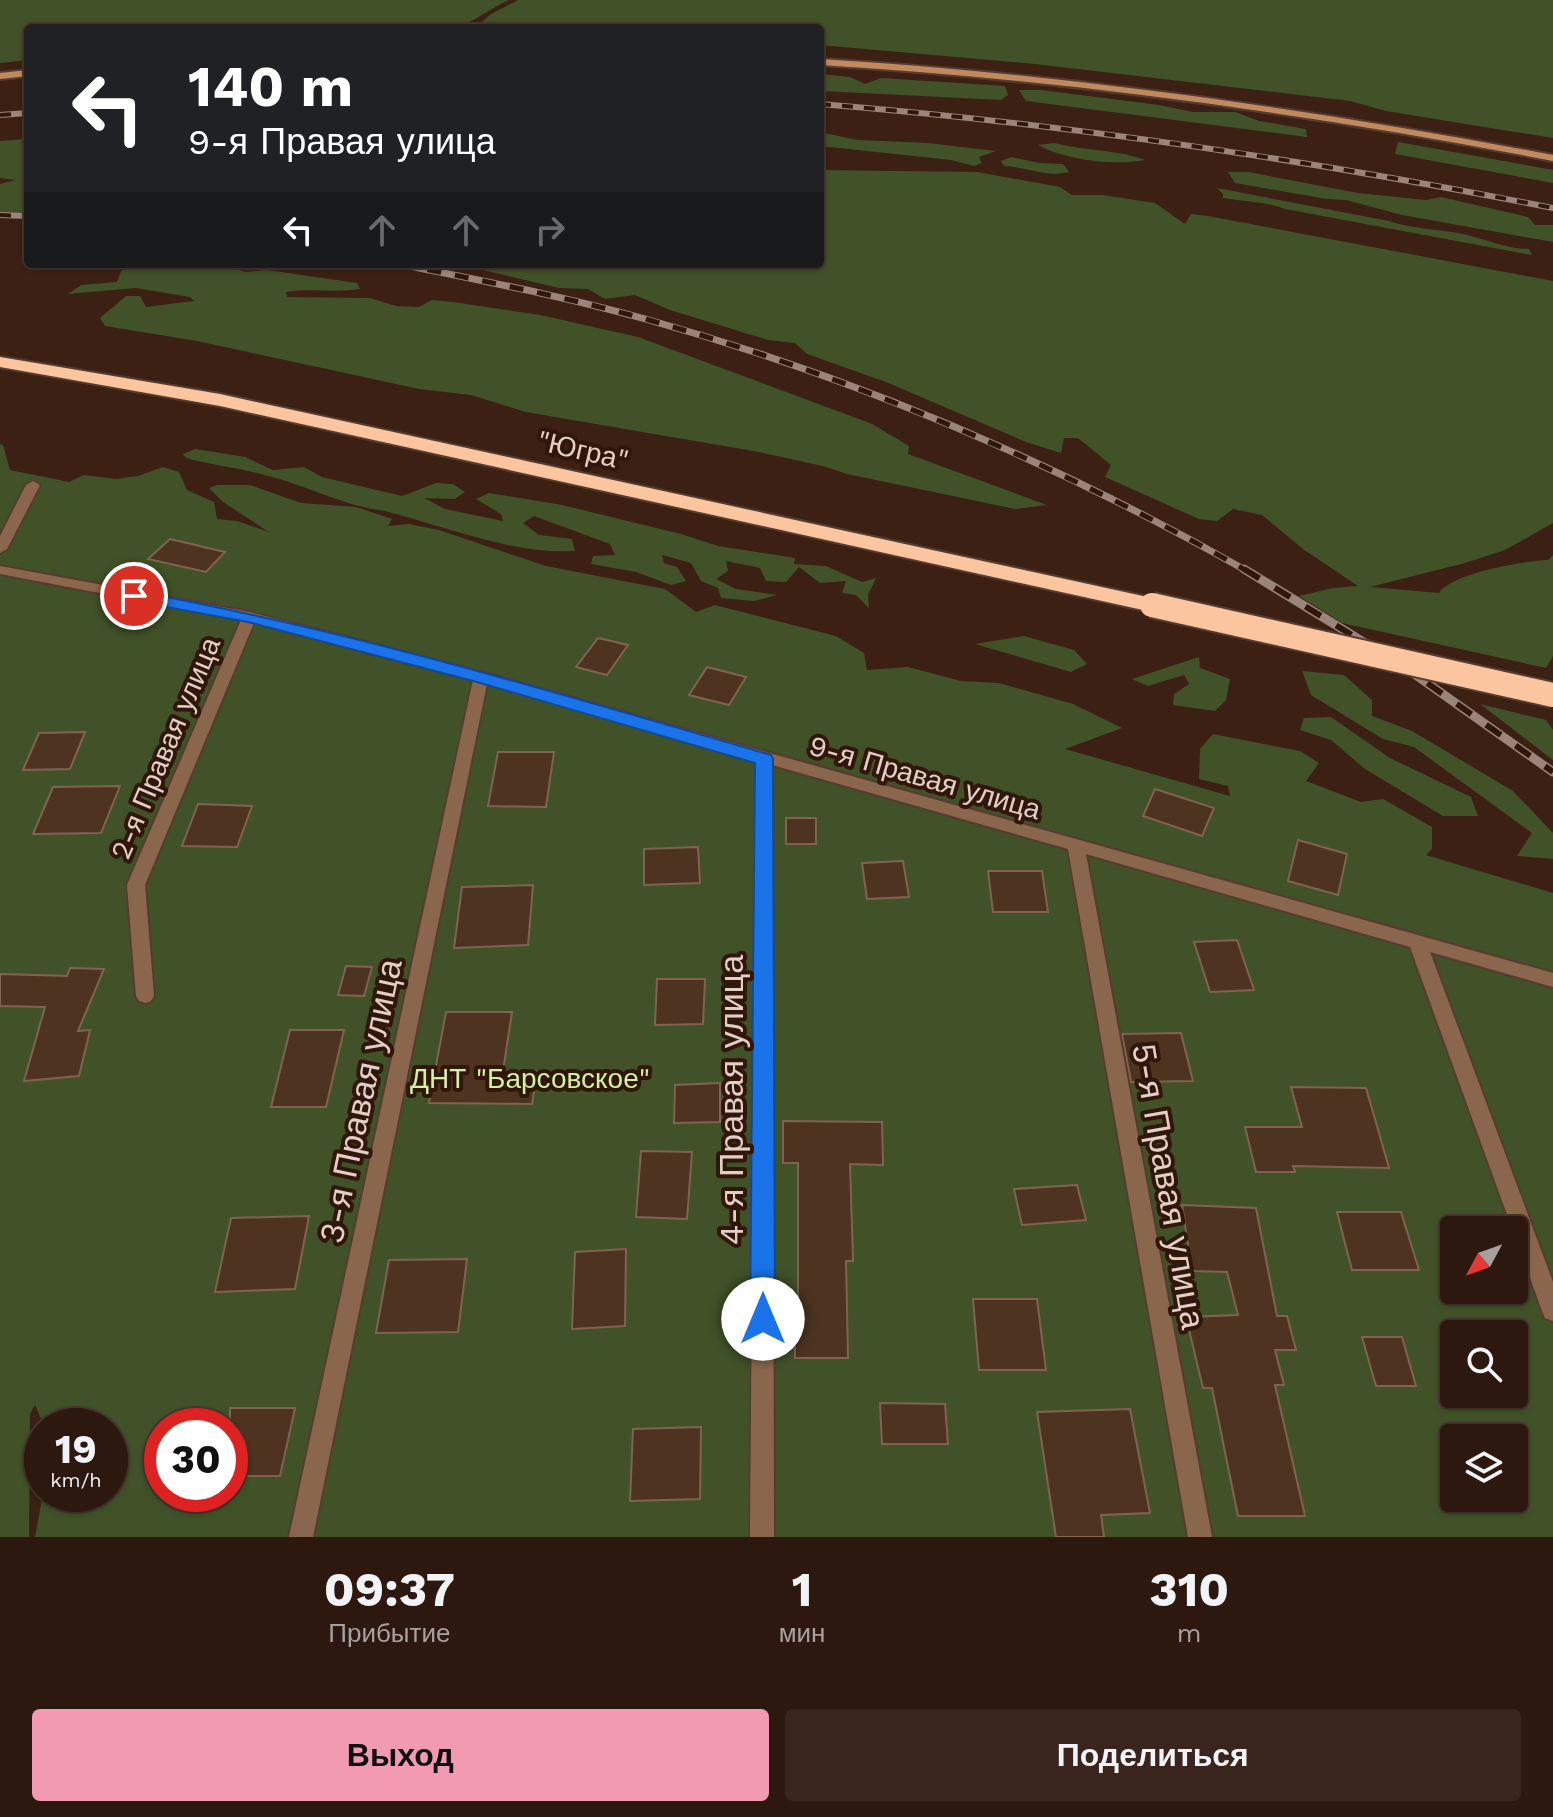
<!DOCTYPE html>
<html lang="ru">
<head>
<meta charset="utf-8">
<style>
	body { margin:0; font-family:"Work Sans",sans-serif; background:#39251d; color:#f1f3f6; height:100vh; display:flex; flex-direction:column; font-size:30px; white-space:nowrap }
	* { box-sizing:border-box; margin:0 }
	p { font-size:26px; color:#a7a09e }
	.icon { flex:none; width:44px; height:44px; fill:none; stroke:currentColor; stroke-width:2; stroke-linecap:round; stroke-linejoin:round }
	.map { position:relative; height:1537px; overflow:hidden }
	.panel { display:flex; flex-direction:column; background:#2d180f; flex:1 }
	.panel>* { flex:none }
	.banner { position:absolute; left:24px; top:24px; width:800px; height:244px; border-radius:8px; box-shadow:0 2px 6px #0004,0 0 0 2px #48372f; background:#202124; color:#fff; overflow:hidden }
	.needle { width:52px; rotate:229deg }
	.fabs { position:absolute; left:1440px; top:1216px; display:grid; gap:16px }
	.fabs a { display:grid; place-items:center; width:88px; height:88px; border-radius:8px; background:#2d180f; box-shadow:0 2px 6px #0004,0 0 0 2px #48372f; font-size:40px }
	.speed { position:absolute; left:24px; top:1408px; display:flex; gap:16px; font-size:40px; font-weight:700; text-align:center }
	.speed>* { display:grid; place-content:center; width:104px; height:104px; border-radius:50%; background:#2d180f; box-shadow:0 2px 6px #0004,0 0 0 2px #48372f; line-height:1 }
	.speed small { font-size:20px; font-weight:400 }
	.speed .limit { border:12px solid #d22; background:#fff; color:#111 }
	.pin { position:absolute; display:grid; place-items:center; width:68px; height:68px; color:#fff; margin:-34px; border:4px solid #fff; border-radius:50%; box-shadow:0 2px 8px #0007 }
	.me { position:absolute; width:88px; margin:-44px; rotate:0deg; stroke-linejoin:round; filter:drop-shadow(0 0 6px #0008) }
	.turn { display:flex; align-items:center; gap:28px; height:168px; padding:0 32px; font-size:36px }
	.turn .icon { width:104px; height:104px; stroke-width:2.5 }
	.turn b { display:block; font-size:56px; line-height:68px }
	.lanes { display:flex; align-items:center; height:76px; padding:0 32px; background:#0003; justify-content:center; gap:40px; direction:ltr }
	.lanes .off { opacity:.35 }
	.eta { display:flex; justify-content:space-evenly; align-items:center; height:136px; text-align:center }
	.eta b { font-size:48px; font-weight:700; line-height:56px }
	.action { display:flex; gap:16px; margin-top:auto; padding:16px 32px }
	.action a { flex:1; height:92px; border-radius:8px; background:#f19ab1; color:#111; font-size:32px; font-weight:700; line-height:92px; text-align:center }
	.action a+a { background:#39251d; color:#f1f3f6 }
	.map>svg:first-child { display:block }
</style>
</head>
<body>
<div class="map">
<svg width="1553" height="1537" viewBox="0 0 1553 1537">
	<rect width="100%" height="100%" fill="#3c2014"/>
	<!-- green -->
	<path fill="#415229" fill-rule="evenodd" d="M0,0H509C490,8 472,24 453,28H28V60L0,63Z
		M518,0H1553V138L1386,111L1350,101L1035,64L820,45V28H475L491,14Z
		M820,74L850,77L865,84L881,78L1005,86L1008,95L1001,100L822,91Z
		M1019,90H1041L1159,105L1193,112H1235L1259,121L1306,129L1307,137L1026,101Z
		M820,132L857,140L928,143L996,151L979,157L982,163L974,166L951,160L820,146Z
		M28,139V213L0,212V184L16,180L0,178V141Z
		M1398,142L1553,170V183L1395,154Z
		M1054,143C1084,151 1116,149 1145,160C1113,166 1066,160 1038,145Z
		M1011,157L1039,163L1063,164L1069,172C1047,178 1027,167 1004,166L1001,161Z
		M820,170L977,172L1060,187L1072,195H1102L1155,203L1185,224L1191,214L1208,216L1553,281V523L1505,550L1465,563L1370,587L1439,593C1452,573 1524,561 1548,560L1553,555V656L1546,668L1342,623L1299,596L1333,588L1358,586L1303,549L1262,515L1233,509L1217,521L1199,519L1105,477L1111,465L1078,438H1064L1061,453L1026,442L886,382L807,354L795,343L768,340L670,310L635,295L605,299L588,289L559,288L457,264H820Z
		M1228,172H1248L1358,193L1426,200L1441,197L1528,217L1535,225H1553V242L1402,215L1346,200L1327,199L1235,183Z
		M1217,188L1389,221C1413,229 1437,229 1463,234C1486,239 1506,249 1529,249L1532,255L1285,209C1266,201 1244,202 1223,198V194Z
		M136,264L222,265L246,272L267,270L357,283L360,289C335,293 311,288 286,292L287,297L370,298L396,306L419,307L432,300L453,302L540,315L638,337L872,424L909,446L908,454L1047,505L1015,509L847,474L823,466L759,452L526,412L471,395L419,389L197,341L105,326L100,318L126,296H140L146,307L194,301L190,297L136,288L68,294L81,285L117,282L121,271Z
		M0,444L3,445L10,470L69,482L84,475L116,479L138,476L163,467L179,472L187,490L214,502L217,519L237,521L269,532L223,502L209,488L218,485H250L301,503L356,507L392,519L388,526L409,524L439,530L546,566L665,589L696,612L715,605L836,636L864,653L867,670L908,667L961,681L999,683L1073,704L1122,728L1065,749L1230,796L1228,786L1199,779L1200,749L1213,734L1300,751L1319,763L1306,781L1361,802L1383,799L1432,827V849L1426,855L1553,893V1537H35L43,1494H110V1426H44L35,1405L30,1414L29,1537H0ZM1454,1230H1514V1290H1454ZM1454,1334H1514V1394H1454ZM162,1426H230V1494H162ZM1454,1438H1514V1498H1454Z
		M195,449L245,457L273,470L304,467L322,477L402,496L436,483L453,484L465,492L455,499L424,498L445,509L503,521L501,514L476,499L489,493L562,505L681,534L718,546L795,558L794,564L826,566L862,582L876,578L868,595L869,608L856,595L842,593L846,581L820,583L799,567L786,582L766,581L760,568L726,561L728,571L716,579L736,589L777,595L754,601L721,598L718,588L701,581L691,563L662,555L664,563L677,567L686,581L671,585L636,572L591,564L593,556L615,555L610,544L534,516L523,523L539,535L572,539L575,551C514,555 444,526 385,511C343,506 306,485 265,475C239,468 212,465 186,458L183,454Z
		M1024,636L1074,650L1087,664L1071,672L975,644Z
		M1199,657L1200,668L1230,679L1226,700L1215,711L1173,705L1174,694L1189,684L1184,675L1148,686L1132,679Z
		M1302,671L1344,675L1372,700V716L1412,731L1513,791L1553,833V859L1517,856L1532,833L1414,747L1383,739L1311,695Z
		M1480,704L1546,720L1553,730V760Z
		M1331,717L1390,758L1471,797L1478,816H1443L1365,769L1331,740L1300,730L1304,718Z"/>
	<!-- building -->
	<path fill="#4d3320" stroke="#80634f" stroke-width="2" d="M170,539L225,552L206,572L148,559Z
		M598,638L628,645L607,675L576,667Z
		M707,667L746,677L729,705L689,695Z
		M85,732L70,769L23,770L39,733Z
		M498,752H554L546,807L488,806Z
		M120,786L101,833L33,834L53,787Z
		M1155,789L1214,808L1202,836L1143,816Z
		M198,804L252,806L237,847L182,846Z
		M786,818H816V844H786Z
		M1298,840L1347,854L1338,895L1288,881Z
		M698,847L700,883L644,885V849Z
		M903,861L909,897L867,899L862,863Z
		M988,871H1042L1048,912H993Z
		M533,885L528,945L454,948L462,887Z
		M1237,940L1254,990L1210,992L1194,942Z
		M346,966L372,967L364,996L338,995Z
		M70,968L104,969L78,1031L90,1030L79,1076L24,1081L45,1007L0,1006V974L67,976Z
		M657,979H705L703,1024L655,1025Z
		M446,1012H512L503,1071H537L532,1104L429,1103Z
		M290,1030H344L326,1107H271Z
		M1181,1033L1193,1081L1131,1082L1122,1034Z
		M720,1083V1122L674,1123L675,1085Z
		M1291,1087L1366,1088L1389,1168L1293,1166L1295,1172H1256L1245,1127H1302Z
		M783,1121L882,1122L883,1165L850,1164L853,1261H846L848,1358H795V1299H798V1163H783Z
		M641,1151L692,1152L687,1219L636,1217Z
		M1077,1185L1086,1220L1022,1225L1014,1189Z
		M1182,1205L1256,1208L1277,1316H1287L1296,1350H1275L1284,1385H1275L1305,1516H1238L1212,1388H1203L1186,1317L1238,1315L1227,1272L1192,1271Z
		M1337,1212H1401L1419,1270H1352Z
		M309,1216L295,1289L215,1292L231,1218Z
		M626,1249L625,1326L572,1329L575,1252Z
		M467,1259L458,1332L376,1333L389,1260Z
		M973,1299H1037L1046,1370H979Z
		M1362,1337H1402L1416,1386H1376Z
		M880,1403L945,1404L948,1444H882Z
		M230,1408H295L280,1476H230Z
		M1130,1409L1150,1513L1101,1515L1104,1537H1056L1037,1412Z
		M701,1427L700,1499L630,1501L633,1429Z"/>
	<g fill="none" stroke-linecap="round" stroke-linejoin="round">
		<!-- street casing -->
		<g stroke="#563c30" stroke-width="4">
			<path id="street" d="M33,481L40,485L7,549L0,553V536L26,485Z
				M0,566L249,612L481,672L1553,973V987L1430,952L1553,1282V1321L1545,1318L1542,1311L1410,947L1086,854L1212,1537H1188L1068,849L772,765L774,1537H750L756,760L487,684L313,1537H289L473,680L254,623L145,885L154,996L151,1001L145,1003L139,1001L136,996L127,885L241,620L0,574Z"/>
		</g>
		<!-- secondary casing -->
		<g stroke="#563c30" stroke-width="4">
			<path id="secondary" d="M820,59C1067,74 1310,109 1553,155V161C1310,114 1067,80 820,65Z
				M28,70V76L0,79V73Z"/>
		</g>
		<!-- highway casing -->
		<g stroke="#563c30" stroke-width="4">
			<path id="highway" d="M0,357L220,394L1152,598L1163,605L1152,612L220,406L0,367Z"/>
		</g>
		<!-- street -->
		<use href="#street" fill="#8a674c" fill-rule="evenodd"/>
		<!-- secondary -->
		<use href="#secondary" fill="#c1895e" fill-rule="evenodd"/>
		<!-- highway -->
		<use href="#highway" fill="#fbc69f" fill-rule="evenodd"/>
		<!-- rail-far2 casing -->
		<g stroke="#9b857b" stroke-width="6">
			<path id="rail-far2" d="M820,104C1067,124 1310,160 1553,208
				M0,115L28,113
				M0,215L28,216"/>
		</g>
		<!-- rail-far1 casing -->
		<g stroke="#9b857b" stroke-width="7">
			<path id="rail-far1" d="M400,264C483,281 567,297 649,320C856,378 1060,465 1247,571"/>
		</g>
		<!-- rail casing -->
		<g stroke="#9b857b" stroke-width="9">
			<path id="rail" d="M1244,569L1406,668L1553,772"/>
		</g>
		<!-- rail-far2 -->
		<use href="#rail-far2" stroke="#31160a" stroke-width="4" stroke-dasharray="11" stroke-linecap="butt"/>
		<!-- rail-far1 -->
		<use href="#rail-far1" stroke="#31160a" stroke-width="5" stroke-dasharray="14" stroke-linecap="butt"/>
		<!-- rail -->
		<use href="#rail" stroke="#31160a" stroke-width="6" stroke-dasharray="18" stroke-linecap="butt"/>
		<!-- highway-bridge casing -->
		<g stroke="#563c30" stroke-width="28" stroke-linecap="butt">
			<path id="highway-bridge" d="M1152,605L1553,695"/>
		</g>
		<!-- highway-bridge -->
		<use href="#highway-bridge" stroke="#fbc69f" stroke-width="24"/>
	</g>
	<!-- route -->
	<path fill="#1a73e8" stroke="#114b97" stroke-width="2" d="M134,591C350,630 560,694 771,755L773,759L775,1319L771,1327L763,1331L754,1327L750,1319L755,763L477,682L248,622L128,600V592Z"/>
	<g text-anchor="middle" stroke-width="8" stroke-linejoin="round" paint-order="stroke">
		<!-- street labels -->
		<g font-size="28" fill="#e1cec6" stroke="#31160a">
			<text transform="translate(583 450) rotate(13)" y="10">"Югра"</text>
			<text transform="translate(165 748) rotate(-67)" y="10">2-я Правая улица</text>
			<text transform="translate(925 777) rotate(16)" y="10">9-я Правая улица</text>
		</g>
		<!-- park labels -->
		<g font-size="28" fill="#cff0a6" stroke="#31160a">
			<text x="530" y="1088">ДНТ "Барсовское"</text>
		</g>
		<!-- near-street labels -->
		<g font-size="34" fill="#e1cec6" stroke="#31160a">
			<text transform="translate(731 1100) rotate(-90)" y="12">4-я Правая улица</text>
			<text transform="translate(360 1101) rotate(-78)" y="12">3-я Правая улица</text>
			<text transform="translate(1169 1186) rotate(80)" y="12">5-я Правая улица</text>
		</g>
	</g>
</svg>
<div class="fabs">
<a><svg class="needle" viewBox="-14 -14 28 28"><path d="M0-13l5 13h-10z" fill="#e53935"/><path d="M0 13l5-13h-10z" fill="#a7a09e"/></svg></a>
<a><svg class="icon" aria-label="search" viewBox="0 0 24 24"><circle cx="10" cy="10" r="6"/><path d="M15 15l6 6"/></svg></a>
<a><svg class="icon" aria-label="layers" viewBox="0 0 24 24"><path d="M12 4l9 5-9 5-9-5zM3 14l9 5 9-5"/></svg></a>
</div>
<div class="speed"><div>19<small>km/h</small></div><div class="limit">30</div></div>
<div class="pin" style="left:134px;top:596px;background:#d93025"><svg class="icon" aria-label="arrive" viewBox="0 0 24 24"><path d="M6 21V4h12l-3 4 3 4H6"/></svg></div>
<svg class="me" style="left:763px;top:1319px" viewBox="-20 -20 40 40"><circle r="19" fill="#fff"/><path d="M0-13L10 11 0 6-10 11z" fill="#1a73e8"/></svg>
<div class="banner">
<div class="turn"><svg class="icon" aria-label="left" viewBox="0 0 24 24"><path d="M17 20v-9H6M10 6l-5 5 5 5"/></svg><div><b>140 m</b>9-я Правая улица</div></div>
<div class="lanes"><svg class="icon" aria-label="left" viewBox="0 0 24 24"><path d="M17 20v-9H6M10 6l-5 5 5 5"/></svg><svg class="icon off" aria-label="ahead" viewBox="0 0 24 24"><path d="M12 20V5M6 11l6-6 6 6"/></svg><svg class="icon off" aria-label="ahead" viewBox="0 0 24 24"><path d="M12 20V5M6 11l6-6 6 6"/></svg><svg class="icon off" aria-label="right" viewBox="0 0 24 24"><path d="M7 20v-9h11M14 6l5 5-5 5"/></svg></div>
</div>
</div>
<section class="panel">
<div class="eta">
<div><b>09:37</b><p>Прибытие</p></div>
<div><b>1</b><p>мин</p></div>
<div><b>310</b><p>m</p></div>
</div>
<div class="action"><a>Выход</a><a>Поделиться</a></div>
</section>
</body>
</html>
